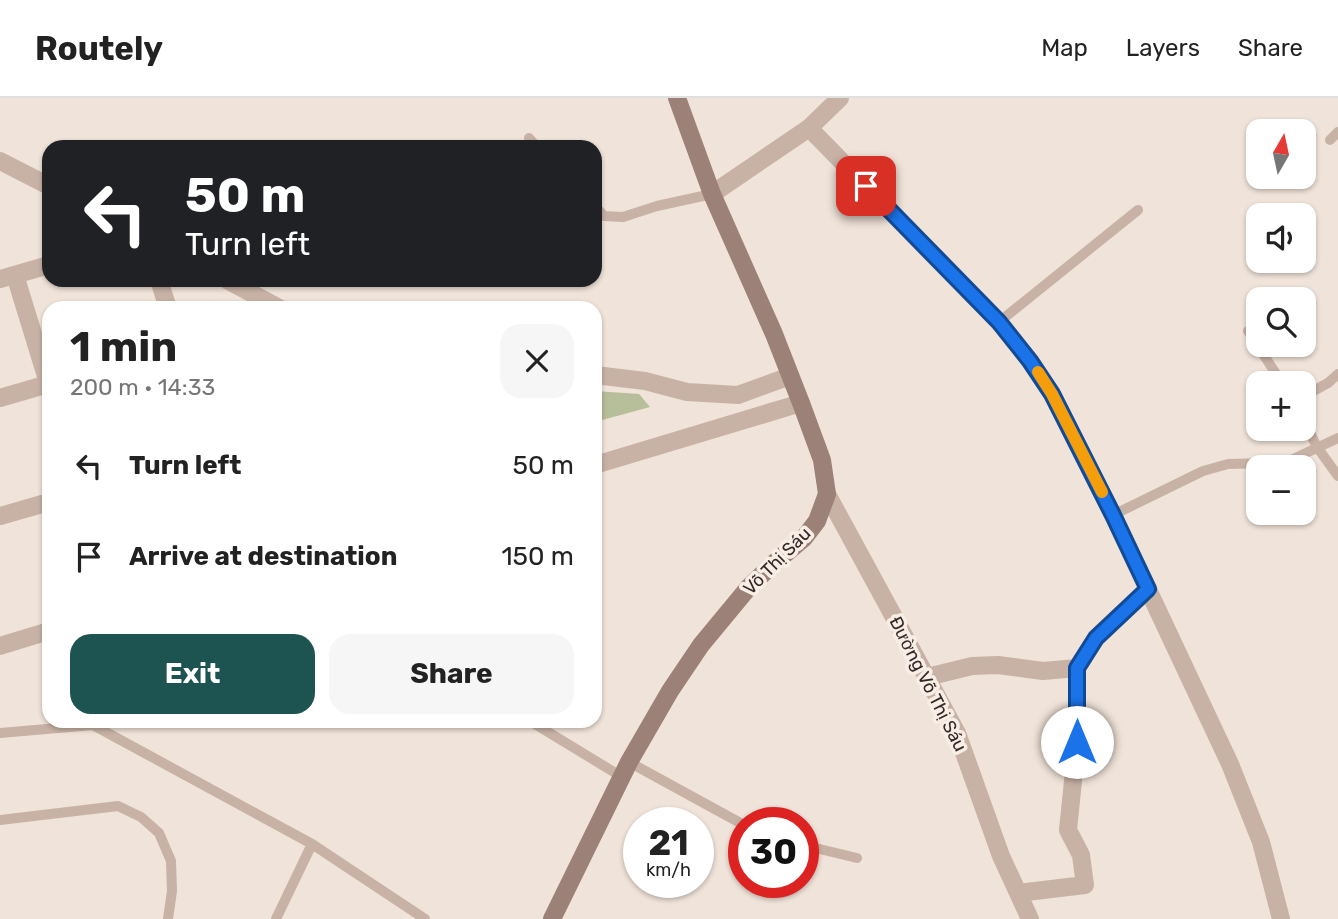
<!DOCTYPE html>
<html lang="en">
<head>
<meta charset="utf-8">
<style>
	body { margin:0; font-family:Rubik,sans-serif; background:#f6f6f6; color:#222; height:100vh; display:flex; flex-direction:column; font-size:26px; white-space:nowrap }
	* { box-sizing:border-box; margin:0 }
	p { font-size:23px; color:#767676 }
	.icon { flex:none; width:38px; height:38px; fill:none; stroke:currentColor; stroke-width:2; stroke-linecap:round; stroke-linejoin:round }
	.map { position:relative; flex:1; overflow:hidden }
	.sheet { position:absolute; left:42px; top:203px; width:560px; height:427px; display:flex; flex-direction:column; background:#fff; border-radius:21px; box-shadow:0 2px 5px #0004 }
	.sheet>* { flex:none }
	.hud { position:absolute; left:42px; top:42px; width:560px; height:147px; border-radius:21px; box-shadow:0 2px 5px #0004; background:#202124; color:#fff; overflow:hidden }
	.needle { width:46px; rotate:9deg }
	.tools { position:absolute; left:1246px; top:21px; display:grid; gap:14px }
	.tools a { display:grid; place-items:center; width:70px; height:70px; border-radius:14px; background:#fff; box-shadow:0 2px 5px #0004; font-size:35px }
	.speed { position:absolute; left:623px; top:709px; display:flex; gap:14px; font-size:35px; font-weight:700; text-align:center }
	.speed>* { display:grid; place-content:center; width:91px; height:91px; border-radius:50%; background:#fff; box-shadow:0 2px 5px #0004; line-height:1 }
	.speed small { font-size:18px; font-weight:400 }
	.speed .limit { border:10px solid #d22; background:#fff; color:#111 }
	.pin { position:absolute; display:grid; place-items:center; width:60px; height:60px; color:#fff; margin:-30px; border-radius:14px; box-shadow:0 4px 10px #0006 }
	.me { position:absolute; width:77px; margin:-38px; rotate:0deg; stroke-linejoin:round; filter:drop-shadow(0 0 5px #0008) }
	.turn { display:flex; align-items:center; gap:24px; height:147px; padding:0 28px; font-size:32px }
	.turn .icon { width:91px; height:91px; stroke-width:2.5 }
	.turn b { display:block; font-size:49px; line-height:60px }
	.round { display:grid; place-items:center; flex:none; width:74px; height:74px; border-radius:21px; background:#f6f6f6 }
	.summary { display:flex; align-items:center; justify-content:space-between; height:119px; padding:0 28px }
	h1 { font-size:42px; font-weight:700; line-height:52px }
	.cta { display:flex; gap:14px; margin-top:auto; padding:14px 28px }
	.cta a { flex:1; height:80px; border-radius:21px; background:#1d5452; color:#fff; font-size:28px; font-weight:700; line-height:80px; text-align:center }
	.cta a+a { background:#f6f6f6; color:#222 }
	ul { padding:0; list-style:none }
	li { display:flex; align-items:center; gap:21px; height:91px; padding:0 28px }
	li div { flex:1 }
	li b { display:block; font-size:26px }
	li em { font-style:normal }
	header { display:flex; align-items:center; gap:42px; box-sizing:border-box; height:98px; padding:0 35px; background:#fff; border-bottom:2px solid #e0e0e0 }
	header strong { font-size:33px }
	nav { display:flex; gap:38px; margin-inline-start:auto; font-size:24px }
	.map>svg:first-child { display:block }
</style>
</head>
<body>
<header>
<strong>Routely</strong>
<nav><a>Map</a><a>Layers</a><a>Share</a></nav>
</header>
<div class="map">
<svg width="1338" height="821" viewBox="0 0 1338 821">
	<rect width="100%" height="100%" fill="#f0e3d9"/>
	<!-- green -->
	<path fill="#b6bf99" d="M595,293L639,296L650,309L595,324Z"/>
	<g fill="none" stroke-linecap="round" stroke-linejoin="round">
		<!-- lane -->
		<path stroke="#c8b2a5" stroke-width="10" d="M529,40L537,49
			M1330,42L1338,34
			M595,108L604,118L623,119L657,108L712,96
			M999,224L1138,112
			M1248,233L1282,285
			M1304,298L1328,285L1338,276
			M1304,323L1317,349L1338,378
			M1113,417L1203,373L1228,366L1267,365L1291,362L1338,340
			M530,623L622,679
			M0,635L93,627L312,746L425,821
			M629,664L744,727
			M0,722L118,708L141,719L159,735L171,763L172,793L168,821
			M803,747L857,760
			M276,821L312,746"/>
		<!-- street -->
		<path stroke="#c8b2a5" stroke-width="18" d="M840,0L809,30L999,224L1030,263L1052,296L1113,417L1230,666L1261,744L1281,821
			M0,63L49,88
			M712,96L809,30
			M15,177L49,288
			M0,181L49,167
			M159,182L168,210
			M227,182L279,210
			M595,277L645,283L687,294L738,297L790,278
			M0,300L48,286
			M595,367L801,305
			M827,396L957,635L1001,758L1030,821
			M0,418L49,404
			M0,548L49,533
			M927,579L972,568L998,567L1043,573L1077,570
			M1018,795L1085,787L1081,757L1068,732L1077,644V570L1096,540L1148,491"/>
		<!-- secondary -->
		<path stroke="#9b8177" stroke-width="18" d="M552,821L629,664L670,593L701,547L749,489L773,466L804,440L817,423L827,396L822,362L801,305L774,236L712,96L677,0"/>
	</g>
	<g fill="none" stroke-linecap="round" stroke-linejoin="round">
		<!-- route casing -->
		<g stroke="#114b97" stroke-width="18">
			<path id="route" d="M866,88L999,224L1030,263L1052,296L1113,417L1148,491L1096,540L1077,570V644"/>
		</g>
		<!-- route -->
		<use href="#route" stroke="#1a73e8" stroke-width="12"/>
		<!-- slow -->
		<path stroke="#f59e0b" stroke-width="12" d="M1038,274L1052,296L1102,394"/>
	</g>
	<g text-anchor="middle" stroke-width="7" stroke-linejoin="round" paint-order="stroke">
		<!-- street labels -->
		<g font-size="18" fill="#342926" stroke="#f8eee5">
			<text transform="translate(777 463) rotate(-45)" y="6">Võ Thị Sáu</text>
			<text transform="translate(928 586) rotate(63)" y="6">Đường Võ Thị Sáu</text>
		</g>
	</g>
</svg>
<div class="tools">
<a><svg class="needle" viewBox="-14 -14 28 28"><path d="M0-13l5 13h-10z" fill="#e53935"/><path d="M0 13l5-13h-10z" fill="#767676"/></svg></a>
<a><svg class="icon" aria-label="sound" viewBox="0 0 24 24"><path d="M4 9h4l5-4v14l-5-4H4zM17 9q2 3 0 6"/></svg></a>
<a><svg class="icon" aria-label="search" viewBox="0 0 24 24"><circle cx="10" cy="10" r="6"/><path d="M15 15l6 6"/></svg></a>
<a>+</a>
<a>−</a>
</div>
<div class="speed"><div>21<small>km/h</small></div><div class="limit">30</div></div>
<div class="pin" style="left:866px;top:88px;background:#d93025"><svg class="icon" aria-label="arrive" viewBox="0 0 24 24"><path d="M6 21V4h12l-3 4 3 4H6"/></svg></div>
<svg class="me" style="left:1077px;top:644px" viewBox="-20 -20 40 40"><circle r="19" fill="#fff"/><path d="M0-13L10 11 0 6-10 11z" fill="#1a73e8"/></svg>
<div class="hud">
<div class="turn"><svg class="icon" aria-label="left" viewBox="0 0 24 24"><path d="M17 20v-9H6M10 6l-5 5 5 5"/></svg><div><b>50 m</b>Turn left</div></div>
</div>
<section class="sheet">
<div class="summary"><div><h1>1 min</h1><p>200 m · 14:33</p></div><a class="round"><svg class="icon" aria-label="close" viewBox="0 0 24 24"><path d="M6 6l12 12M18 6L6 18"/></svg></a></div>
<ul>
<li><svg class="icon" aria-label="left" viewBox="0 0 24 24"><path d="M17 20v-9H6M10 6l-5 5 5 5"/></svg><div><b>Turn left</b></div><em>50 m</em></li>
<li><svg class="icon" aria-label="arrive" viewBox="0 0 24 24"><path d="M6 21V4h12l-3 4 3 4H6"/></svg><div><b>Arrive at destination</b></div><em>150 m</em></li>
</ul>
<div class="cta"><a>Exit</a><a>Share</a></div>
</section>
</div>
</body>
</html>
